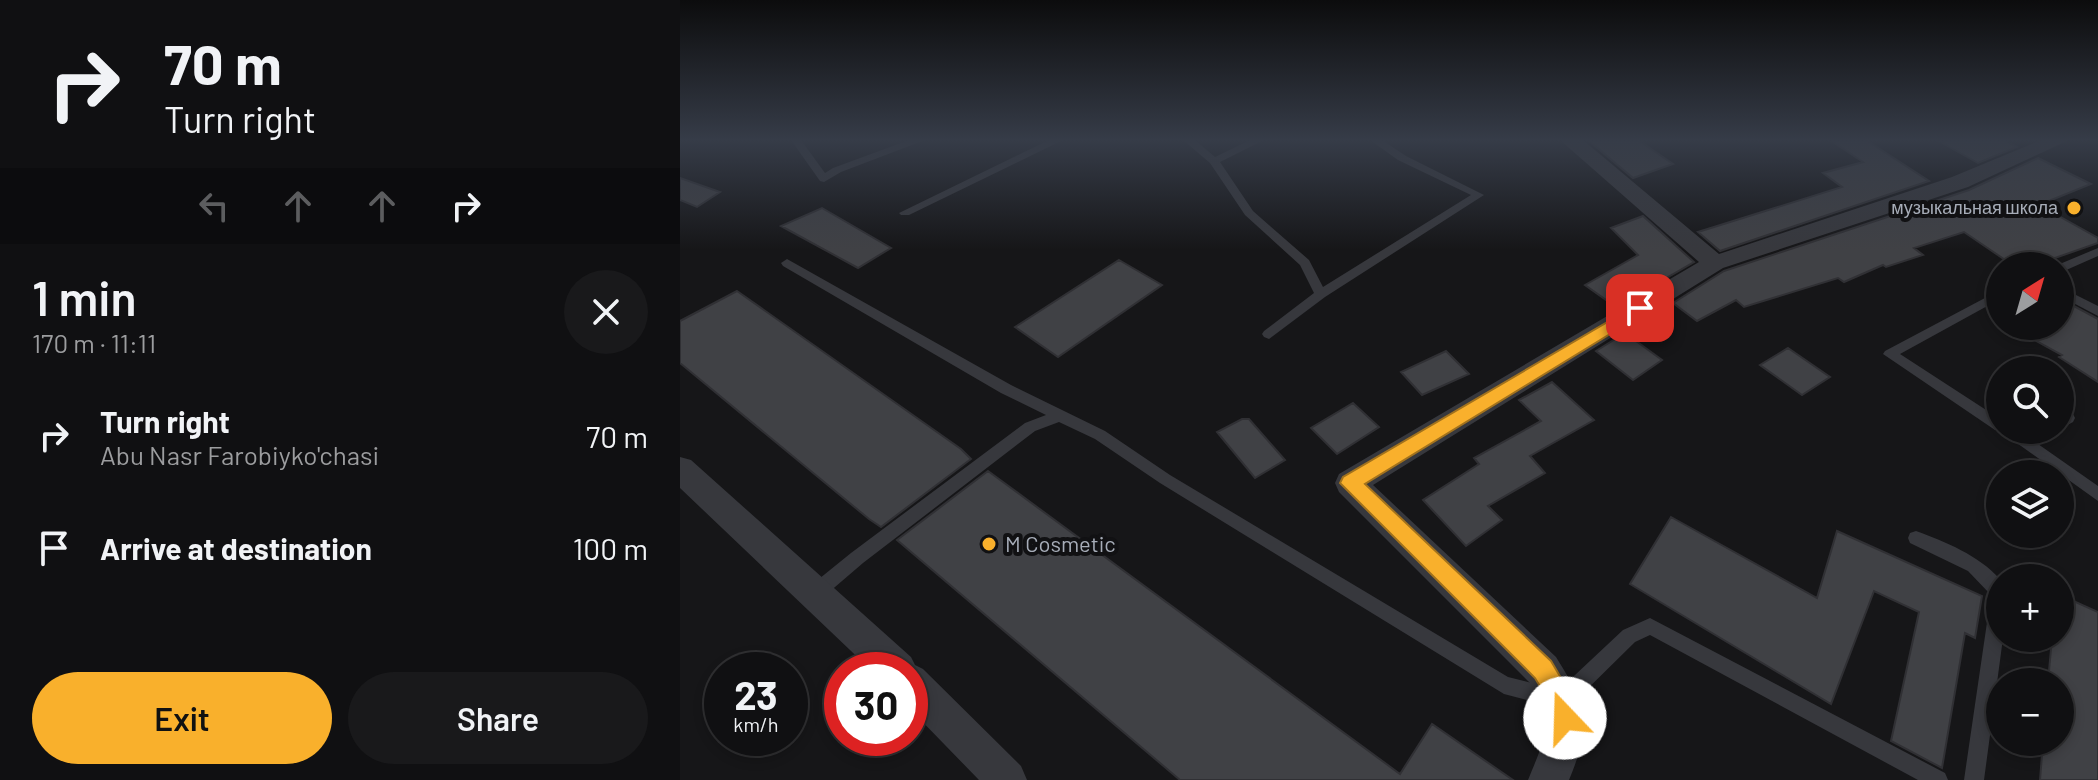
<!DOCTYPE html>
<html lang="en">
<head>
<meta charset="utf-8">
<style>
	body { margin:0; font-family:Barlow,sans-serif; background:#19191b; color:#f1f3f6; height:100vh; display:flex; flex-direction:column; font-size:30px; white-space:nowrap }
	* { box-sizing:border-box; margin:0 }
	p { font-size:26px; color:#9c9d9f }
	.icon { flex:none; width:44px; height:44px; fill:none; stroke:currentColor; stroke-width:2; stroke-linecap:round; stroke-linejoin:round }
	.map { position:relative; flex:1; overflow:hidden }
	.details { display:flex; flex-direction:column; background:#101012; width:680px }
	.details>* { flex:none }
	.banner { background:#101012; color:#f1f3f6; overflow:hidden }
	.needle { width:52px; rotate:37deg }
	.buttons { position:absolute; left:1306px; top:252px; display:grid; gap:16px }
	.buttons a { display:grid; place-items:center; width:88px; height:88px; border-radius:50%; background:#101012; box-shadow:0 4px 12px #0003,0 0 0 2px #303032; font-size:40px }
	.speed { position:absolute; left:24px; top:652px; display:flex; gap:16px; font-size:40px; font-weight:700; text-align:center }
	.speed>* { display:grid; place-content:center; width:104px; height:104px; border-radius:50%; background:#101012; box-shadow:0 4px 12px #0003,0 0 0 2px #303032; line-height:1 }
	.speed small { font-size:20px; font-weight:400 }
	.speed .limit { border:12px solid #d22; background:#fff; color:#111 }
	.pin { position:absolute; display:grid; place-items:center; width:68px; height:68px; color:#fff; margin:-34px; border-radius:16px; box-shadow:0 4px 12px #0006 }
	.me { position:absolute; width:88px; margin:-44px; rotate:339deg; stroke-linejoin:round; filter:drop-shadow(0 0 6px #0008) }
	.turn { display:flex; align-items:center; gap:28px; height:168px; padding:0 32px; font-size:36px }
	.turn .icon { width:104px; height:104px; stroke-width:2.5 }
	.turn b { display:block; font-size:56px; line-height:68px }
	.lanes { display:flex; align-items:center; height:76px; padding:0 32px; background:#0003; justify-content:center; gap:40px; direction:ltr }
	.lanes .off { opacity:.35 }
	.round { display:grid; place-items:center; flex:none; width:84px; height:84px; border-radius:42px; background:#19191b }
	.summary { display:flex; align-items:center; justify-content:space-between; height:136px; padding:0 32px }
	h1 { font-size:48px; font-weight:600; line-height:60px }
	.action { display:flex; gap:16px; margin-top:auto; padding:16px 32px }
	.action a { flex:1; height:92px; border-radius:48px; background:#f9b02c; color:#111; font-size:32px; font-weight:600; line-height:92px; text-align:center }
	.action a+a { background:#19191b; color:#f1f3f6 }
	ul { padding:0; list-style:none }
	li { display:flex; align-items:center; gap:24px; height:112px; padding:0 32px }
	li div { flex:1 }
	li b { display:block; font-size:30px }
	li em { font-style:normal }
	main { display:flex; flex:1; min-height:0 }
	.map>svg:first-child { display:block }
</style>
</head>
<body>
<main>
<section class="details">
<div class="banner">
<div class="turn"><svg class="icon" aria-label="right" viewBox="0 0 24 24"><path d="M7 20v-9h11M14 6l5 5-5 5"/></svg><div><b>70 m</b>Turn right</div></div>
<div class="lanes"><svg class="icon off" aria-label="left" viewBox="0 0 24 24"><path d="M17 20v-9H6M10 6l-5 5 5 5"/></svg><svg class="icon off" aria-label="ahead" viewBox="0 0 24 24"><path d="M12 20V5M6 11l6-6 6 6"/></svg><svg class="icon off" aria-label="ahead" viewBox="0 0 24 24"><path d="M12 20V5M6 11l6-6 6 6"/></svg><svg class="icon" aria-label="right" viewBox="0 0 24 24"><path d="M7 20v-9h11M14 6l5 5-5 5"/></svg></div>
</div>
<div class="summary"><div><h1>1 min</h1><p>170 m · 11:11</p></div><a class="round"><svg class="icon" aria-label="close" viewBox="0 0 24 24"><path d="M6 6l12 12M18 6L6 18"/></svg></a></div>
<ul>
<li><svg class="icon" aria-label="right" viewBox="0 0 24 24"><path d="M7 20v-9h11M14 6l5 5-5 5"/></svg><div><b>Turn right</b><p>Abu Nasr Farobiyko'chasi</p></div><em>70 m</em></li>
<li><svg class="icon" aria-label="arrive" viewBox="0 0 24 24"><path d="M6 21V4h12l-3 4 3 4H6"/></svg><div><b>Arrive at destination</b></div><em>100 m</em></li>
</ul>
<div class="action"><a>Exit</a><a>Share</a></div>
</section>
<div class="map">
<svg width="1418" height="780" viewBox="0 0 1418 780">
	<rect width="100%" height="100%" fill="#161618"/>
	<!-- building -->
	<path fill="#404145" stroke="#303034" stroke-width="2" d="M908,140H958L993,164L953,178Z
		M1150,140H1186L1249,181L1040,251L1018,232L1162,187L1143,173L1183,162Z
		M1257,140H1324L1337,147L1298,163Z
		M1358,158L1411,184L1359,205L1418,238V243L1352,266H1334L1284,232L1234,248L1243,255L1206,267L1203,265L1164,282L1158,278L1064,307L1056,300L1017,321L993,303L1044,271L1289,190Z
		M0,178L40,192L17,207L0,200Z
		M142,208L211,248L178,268L101,226Z
		M963,216L1014,262L936,307L905,285L958,255L931,228Z
		M439,260L482,285L378,357L335,327Z
		M57,291L281,449L291,459L201,527L189,519L0,363V321Z
		M1392,305L1418,319V382L1379,357L1382,355L1329,326H1380V313Z
		M945,333L982,360L953,380L916,351Z
		M1108,348L1150,377L1122,395L1080,365Z
		M766,351L789,374L742,395L721,372Z
		M872,382L914,420L850,456L865,473L808,506L822,520L786,546L743,500L799,464L794,458L861,421L839,400Z
		M673,403L699,427L657,454L631,428Z
		M562,419H569L605,460L575,478L537,432Z
		M308,471L720,774L752,724L833,780H500L217,540Z
		M991,517L1137,598L1157,531L1302,596L1295,638L1285,633L1262,768L1211,741L1239,612L1194,591L1151,704L950,584Z
		M1380,595L1418,612V780H1360L1363,742H1380V682H1368L1372,638H1380Z"/>
	<g fill="none" stroke-linecap="round" stroke-linejoin="round">
		<!-- service -->
		<path fill="#37383d" fill-rule="evenodd" d="M111,140H121L145,173L153,168L229,140H245L161,172L144,182L140,181Z
			M369,140H383L229,215H221L219,213Z
			M503,140H515L535,157L570,140H584L540,162L573,211L629,260L643,287L791,195L718,160L690,140H702L726,156L804,195L645,297L589,339L584,337L582,334L584,331L634,293L620,265L565,215L530,163Z
			M1418,248V256L1384,271L1380,272V266H1375Z
			M107,259L331,385L425,431L490,475L828,677L879,690L943,630L970,618L1265,773L1268,780H1238L970,635L955,642L889,707L882,709L824,694L480,483L415,439L379,422L355,431L183,563L141,599L135,601L129,599L126,593L129,587L171,553L345,423L366,415L321,393L103,266L101,263Z
			M1380,287L1418,306V316L1380,296Z
			M1320,290V299L1220,354L1320,419V430H1338L1347,436L1357,430H1376L1374,434L1358,444L1418,486V501L1320,431L1315,430L1203,354L1205,351Z
			M1388,412L1393,414L1395,418L1393,422L1380,429V416Z
			M1236,531C1266,542 1298,555 1320,579V638H1323L1304,780H1284L1311,595L1288,571L1230,543L1228,538L1230,533Z"/>
		<!-- minor -->
		<path fill="#37383d" fill-rule="evenodd" d="M880,140H903L1039,254L1272,177L1361,140H1389L1288,187L1043,268L693,485L876,657C908,708 912,724 889,780H848C865,738 874,725 850,683L659,492L655,483L659,474L1019,262Z
			M0,457L11,460L231,657L235,665L243,669L341,766L347,780H299L230,709V670H191L0,488Z"/>
	</g>
	<!-- sky -->
	<linearGradient id="sky" x2="0" y2="1"><stop stop-color="#0c0c0d"/><stop offset="0.56" stop-color="#363c48"/><stop offset="1" stop-color="#363c48" stop-opacity="0"/></linearGradient>
	<rect width="1418" height="250" fill="url(#sky)"/>
	<!-- route -->
	<path fill="#f9b02c" stroke="#a2721d" stroke-width="2" d="M960,303L968,308L966,312L685,484L871,661L894,700L897,718L893,727L885,731L876,727L870,703L855,678L660,483L663,477Z"/>
	<!-- markers -->
	<g fill="#f9b02c" stroke="#111113" stroke-width="3">
		<circle cx="1394" cy="208" r="8"/>
		<circle cx="309" cy="544" r="8"/>
	</g>
	<g text-anchor="middle" stroke-width="8" stroke-linejoin="round" paint-order="stroke">
		<!-- far-poi labels -->
		<g font-size="18" fill="#a7adb8" stroke="#111113" text-anchor="end">
			<text x="1378" y="214">музыкальная школа</text>
		</g>
		<!-- poi labels -->
		<g font-size="22" fill="#a7adb8" stroke="#111113" text-anchor="start">
			<text x="325" y="552">M Cosmetic</text>
		</g>
	</g>
</svg>
<div class="buttons">
<a><svg class="needle" viewBox="-14 -14 28 28"><path d="M0-13l5 13h-10z" fill="#e53935"/><path d="M0 13l5-13h-10z" fill="#9c9d9f"/></svg></a>
<a><svg class="icon" aria-label="search" viewBox="0 0 24 24"><circle cx="10" cy="10" r="6"/><path d="M15 15l6 6"/></svg></a>
<a><svg class="icon" aria-label="layers" viewBox="0 0 24 24"><path d="M12 4l9 5-9 5-9-5zM3 14l9 5 9-5"/></svg></a>
<a>+</a>
<a>−</a>
</div>
<div class="speed"><div>23<small>km/h</small></div><div class="limit">30</div></div>
<div class="pin" style="left:960px;top:308px;background:#d93025"><svg class="icon" aria-label="arrive" viewBox="0 0 24 24"><path d="M6 21V4h12l-3 4 3 4H6"/></svg></div>
<svg class="me" style="left:885px;top:718px" viewBox="-20 -20 40 40"><circle r="19" fill="#fff"/><path d="M0-13L10 11 0 6-10 11z" fill="#f9b02c"/></svg>
</div>
</main>
</body>
</html>
